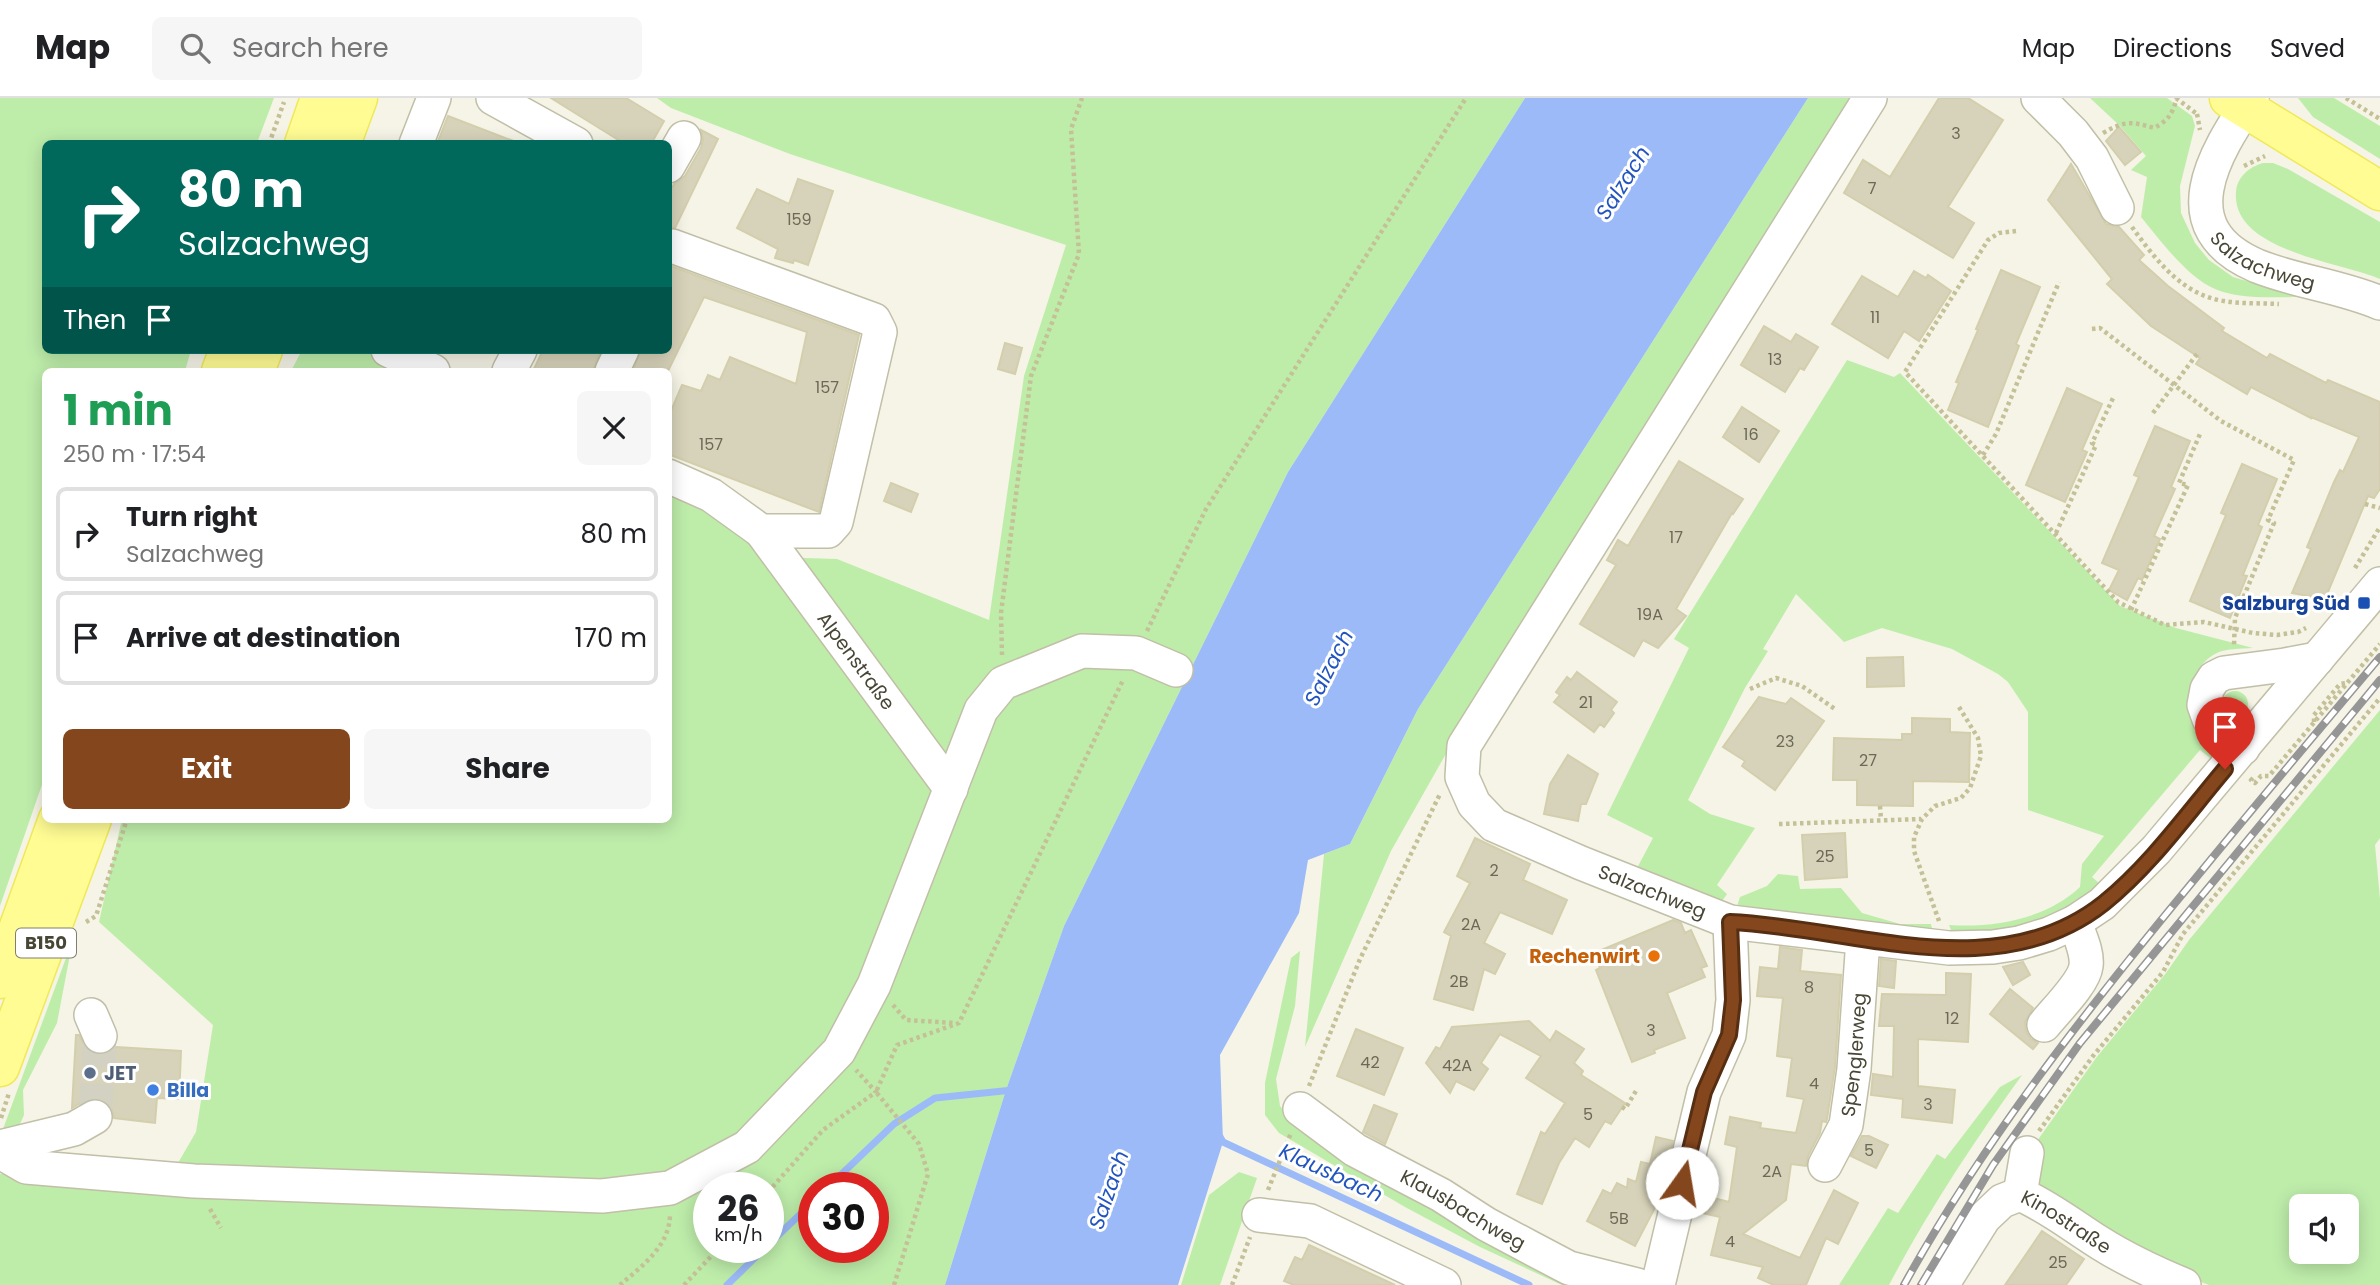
<!DOCTYPE html>
<html lang="en">
<head>
<meta charset="utf-8">
<style>
	body { margin:0; font-family:Poppins,sans-serif; background:#f6f6f6; color:#202124; height:100vh; display:flex; flex-direction:column; font-size:26px; white-space:nowrap }
	* { box-sizing:border-box; margin:0 }
	p { font-size:23px; color:#757577 }
	.icon { flex:none; width:38px; height:38px; fill:none; stroke:currentColor; stroke-width:2; stroke-linecap:round; stroke-linejoin:round }
	.map { position:relative; flex:1; overflow:hidden }
	.side { position:absolute; left:42px; top:270px; width:630px; height:455px; display:flex; flex-direction:column; background:#fff; border-radius:10px; box-shadow:0 4px 18px #0003 }
	.side>* { flex:none }
	.guide { position:absolute; left:42px; top:42px; width:630px; height:214px; border-radius:10px; box-shadow:0 4px 18px #0003; background:#00695c; color:#fff; overflow:hidden }
	.controls { position:absolute; left:2289px; top:1096px; display:grid; gap:14px }
	.controls a { display:grid; place-items:center; width:70px; height:70px; border-radius:10px; background:#fff; box-shadow:0 4px 18px #0003; font-size:35px }
	.speed { position:absolute; left:693px; top:1074px; display:flex; gap:14px; font-size:35px; font-weight:700; text-align:center }
	.speed>* { display:grid; place-content:center; width:91px; height:91px; border-radius:50%; background:#fff; box-shadow:0 4px 18px #0003; line-height:1 }
	.speed small { font-size:18px; font-weight:400 }
	.speed .limit { border:10px solid #d22; background:#fff; color:#111 }
	.pin { position:absolute; display:grid; place-items:center; width:60px; height:60px; color:#fff; margin:-72px -30px; border-radius:50% 50% 50% 0; rotate:-45deg; box-shadow:0 0 7px #0007 }
	.pin .icon { rotate:45deg }
	.me { position:absolute; width:77px; margin:-38px; rotate:13deg; stroke-linejoin:round; filter:drop-shadow(0 0 5px #0008) }
	.turn { display:flex; align-items:center; gap:24px; height:147px; padding:0 21px; font-size:32px }
	.turn .icon { width:91px; height:91px; stroke-width:2.5 }
	.turn b { display:block; font-size:49px; line-height:60px }
	.then { display:flex; align-items:center; height:66px; padding:0 21px; background:#0003; gap:14px; font-size:26px }
	.round { display:grid; place-items:center; flex:none; width:74px; height:74px; border-radius:10px; background:#f6f6f6 }
	.summary { display:flex; align-items:center; justify-content:space-between; height:119px; padding:0 21px }
	h1 { font-size:42px; font-weight:700; line-height:52px; color:#1e9e55 }
	.action { display:flex; gap:14px; margin-top:auto; padding:14px 21px }
	.action a { flex:1; height:80px; border-radius:10px; background:#84461c; color:#fff; font-size:28px; font-weight:700; line-height:80px; text-align:center }
	.action a+a { background:#f6f6f6; color:#202124 }
	ul { padding:0; list-style:none }
	li { display:flex; align-items:center; gap:21px; height:94px; margin:0 14px 10px; padding:0 7px; border:4px solid #e0e0e0; border-radius:10px }
	li div { flex:1 }
	li b { display:block; font-size:26px }
	li em { font-style:normal }
	header { display:flex; align-items:center; gap:42px; box-sizing:border-box; height:98px; padding:0 35px; background:#fff; border-bottom:2px solid #e0e0e0 }
	header strong { font-size:33px }
	nav { display:flex; gap:38px; margin-inline-start:auto; font-size:24px }
	.search { width:490px; height:63px; background:#f6f6f6; display:flex; align-items:center; gap:18px; box-sizing:border-box; padding:0 24px; border-radius:10px; color:#757577; font-size:26px }
	.map>svg:first-child { display:block }
</style>
</head>
<body>
<header>
<strong>Map</strong>
<div class="search"><svg class="icon" aria-label="search" viewBox="0 0 24 24"><circle cx="10" cy="10" r="6"/><path d="M15 15l6 6"/></svg>Search here</div>
<nav><a>Map</a><a>Directions</a><a>Saved</a></nav>
</header>
<div class="map">
<svg width="2380" height="1187" viewBox="0 0 2380 1187">
	<rect width="100%" height="100%" fill="#f5f4e6"/>
	<!-- green -->
	<path fill="#beedaa" fill-rule="evenodd" d="M0,0H274L257,45L46,46V252H191L185,273H46L45,678L0,808Z
		M657,0H1525L1288,374L1064,828L1006,992L945,1187H0V1076L171,1077L196,1034L213,927L99,824L122,721H668L669,390L705,407L774,459L837,461L989,522L1024,278L1066,147L790,56L671,10ZM709,1090H768V1150H709ZM814,1090H873V1150H814Z
		M1808,0H1856L1544,493L1443,661L1391,753L1305,949L1324,756L1350,746L1418,611Z
		M2090,0H2167L2192,18L2195,28L2180,88L2181,115L2195,145L2209,162L2233,179L2301,199C2273,199 2241,202 2215,191C2187,179 2160,142 2141,119L2147,79L2131,72L2146,58L2120,28Z
		M2298,0H2334L2380,28V61L2313,19Z
		M2263,65H2273L2288,71L2380,124V181C2341,164 2231,153 2236,94C2237,79 2249,69 2263,65Z
		M302,252H372L417,273H291Z
		M1847,262L1894,279L1900,275L2120,508L2176,530L2253,550C2241,551 2225,550 2215,556C2192,568 2180,607 2195,628C2202,638 2214,647 2223,655L2214,663L2200,652L2092,779L2106,791L2035,829L1953,837L1949,827C1994,830 2046,821 2080,789L2082,766L2104,738L2028,712V614L2008,584L1998,576L1952,551L1882,530L1844,544L1796,496L1763,551L1768,553L1745,590L1688,702L1710,716L1755,730L1717,787L1727,796L1720,806L1636,772L1653,740L1607,717L1689,550L1674,541Z
		M2222 606a13 13 0 1 1 26 0a13 13 0 1 1-26 0Z
		M2380,612V740L2375,747L2380,801V1187H2209L2140,1161L2036,1084L2037,1043L2096,960L2166,875L2189,842ZM2301,1108H2347V1153H2301Z
		M1778,776L1798,778L1800,791L1841,790L1862,815L1900,826H1931L1933,835L1736,811L1740,799L1767,788Z
		M73,841L57,925L23,992L24,1017L19,1028L3,1031Z
		M1300,853L1295,908L1276,981L1280,1008L1295,1027L1622,1187H1562L1480,1149L1405,1109L1279,1035L1265,1017V985L1291,860Z
		M2022,977C1973,1045 1928,1113 1889,1187H1839L1888,1110L1898,1115L1937,1056L1945,1061L2000,989Z
		M1239,1074L1257,1080L1220,1187H1181L1209,1097Z"/>
	<!-- water -->
	<path fill="#9cbaf8" d="M1525,0H1808L1418,611L1350,746L1308,762L1299,815L1220,957L1223,1044L1178,1187H945L1006,992L1064,828L1288,374Z"/>
	<g fill="none" stroke-linecap="round" stroke-linejoin="round">
		<!-- stream -->
		<path stroke="#9cbaf8" stroke-width="7" d="M1219,1037L1223,1044L1529,1187
			M827,1090L894,1026L935,1000L1013,992
			M768,1147L814,1103
			M727,1187L765,1150"/>
	</g>
	<!-- building -->
	<path fill="#d7d3ba" stroke="#d3ceac" stroke-width="2" d="M551,0H626L664,23L651,46H625Z
		M1939,0H1968L2003,22L1948,109L1974,125L1953,160L1844,95L1863,62L1890,79Z
		M448,18L516,44V46H437Z
		M2119,29L2141,54L2125,67L2106,43Z
		M701,32L718,41L675,130L668,129V97L674,86L685,78L701,50L703,41Z
		M2071,66L2106,126L2119,129L2144,157L2139,162L2168,188L2224,230L2222,233L2267,260L2270,256L2326,285L2328,282L2380,304V391L2374,400L2368,398L2325,501L2292,495L2311,451L2307,449L2334,384L2340,372L2343,374L2359,339L2311,319V320L2251,289L2247,296L2196,266L2200,260L2151,228L2107,186L2112,181L2048,102Z
		M798,81L833,93L808,167L794,162L793,165L775,160L778,151L737,130L757,91L789,106Z
		M668,167L859,237L819,414L668,356V320L682,287L701,293L708,277L720,282L730,259L796,286L807,234L704,199L668,273H633L641,252H668Z
		M2001,172L2040,189L2016,246L2019,248L1988,329L1948,312L1959,285L1956,284L1978,232L1976,231Z
		M1914,173L1926,180L1928,177L1951,193L1919,243L1904,233L1888,260L1832,226L1862,178L1898,199Z
		M1764,228L1791,244L1796,236L1818,249L1804,272L1800,270L1785,294L1741,267Z
		M1005,245L1022,250L1015,276L998,271Z
		M543,252H601L593,273H533Z
		M2067,290L2102,306L2082,352L2087,354L2065,404L2026,387Z
		M1742,309L1779,333L1759,364L1723,339Z
		M2155,328L2190,343L2171,389L2175,391L2154,438L2160,441L2142,482L2138,480L2127,502L2109,492L2119,472L2102,465L2139,379L2134,377Z
		M1679,363L1743,401L1733,416L1732,415L1676,511L1686,518L1658,550L1643,542L1634,558L1580,526L1616,467L1607,462L1618,442L1628,448Z
		M2242,366L2277,381L2258,427L2262,429L2243,477L2247,478L2230,520L2190,503L2226,417L2221,415Z
		M891,385L918,396L911,414L884,403Z
		M1903,559L1904,588L1867,589V560Z
		M1577,574L1617,604L1611,612L1614,615L1604,629L1600,626L1594,634L1554,604L1560,597L1556,594L1567,579L1571,582Z
		M1759,599L1786,606L1791,600L1824,623L1775,692L1742,668L1745,663L1723,649Z
		M1912,620L1950,621V634L1970,635L1969,684L1913,683V708L1857,707V682H1833L1834,640L1902,642V636H1912Z
		M1568,657L1598,676L1586,706H1581L1578,723L1544,716L1550,686Z
		M1845,735L1847,779L1805,782L1802,737Z
		M1475,740L1530,766L1523,782L1567,802L1552,836L1500,814L1484,845L1505,856L1495,876L1484,871L1473,912L1434,901L1451,838L1444,834L1470,785L1457,778Z
		M1673,822L1681,825L1685,835L1691,832L1707,868L1701,870L1705,879L1667,895L1685,940L1654,952L1655,955L1632,964L1596,872L1600,870L1594,855Z
		M1780,849L1802,852L1800,873L1841,877L1835,969L1827,1021L1826,1024L1822,1023L1820,1035L1808,1058L1806,1068L1791,1066L1786,1102L1743,1136L1800,1160L1834,1092L1858,1105L1838,1146L1826,1140L1806,1187H1774L1758,1180L1763,1169L1711,1157L1720,1119L1698,1114L1702,1097L1729,1104L1737,1049L1725,1046L1730,1019L1761,1025L1760,1030L1796,1035L1804,1001L1787,998L1792,960L1777,958L1783,900L1757,898L1760,869L1778,871Z
		M1881,861L1896,863L1894,890L1879,888Z
		M2023,864L2030,877L2013,887L2003,869Z
		M1946,875L1971,876L1968,944L1918,941V988L1955,992L1952,1025L1902,1019L1903,1001L1871,997L1873,976L1893,979L1894,928H1879L1882,896L1946,897Z
		M2010,891L2033,910L2025,924L2026,934L2031,941L2038,945L2033,951L1990,916Z
		M1529,923L1550,943L1556,933L1584,951L1574,965L1583,973L1581,977L1625,1005L1611,1026L1605,1023L1589,1049L1575,1040L1559,1065L1542,1106L1517,1096L1541,1034L1545,1036L1565,1005L1526,980L1541,958L1500,936L1481,965L1488,971L1474,992L1456,983L1450,995L1426,965L1436,949L1440,951L1452,929Z
		M1356,931L1403,950L1384,997L1337,978Z
		M76,937H79L88,953L97,957L107,956L116,949L181,953L179,1001L157,1000L155,1025L114,1020L111,1009L105,1003L96,1000L85,1002L72,1010Z
		M1374,1007L1397,1016L1385,1046L1363,1034Z
		M1862,1038H1869L1888,1047L1876,1070L1851,1058Z
		M1656,1039L1673,1043L1658,1104L1635,1148L1587,1123L1603,1092L1611,1096L1617,1085L1627,1090L1628,1081L1636,1084L1641,1064L1650,1066Z
		M2042,1133L2084,1161L2073,1177L2066,1187H2005Z
		M1309,1147L1395,1187H1294L1284,1183L1295,1159L1302,1162Z"/>
	<g fill="none" stroke-linecap="round" stroke-linejoin="round">
		<!-- minor-tunnel -->
		<path stroke="#d2d1c2" stroke-width="33" stroke-dasharray="33 17" stroke-linecap="butt" d="M95,1019L100,938"/>
		<!-- minor casing -->
		<g stroke="#c1bfa7" stroke-width="36">
			<g id="minor">
				<path d="M493,0L576,46"/>
				<path id="s1" d="M1870,0L1464,648L1462,679L1474,706L1494,727L1581,765L1730,824L1949,850L1993,849L2019,845L2049,836L2075,824L2102,806L2156,752L2380,486"/>
				<path d="M2038,0L2073,35L2092,60L2117,110"/>
				<path id="s2" d="M2252,0C2214,56 2168,130 2257,168C2297,184 2340,188 2380,205"/>
				<path d="M416,46L434,0"/>
				<path d="M668,68L684,40"/>
				<path d="M388,252L433,273"/>
				<path d="M509,273L520,252"/>
				<path d="M612,273L622,252"/>
				<path d="M668,378L711,397L761,433H828L836,424L880,234L874,222L672,148"/>
				<path id="s3" d="M761,433L951,691"/>
				<path d="M2243,650L2209,621L2204,607L2207,591L2214,580L2224,575L2285,567L2317,561"/>
				<path d="M91,917L100,938"/>
				<path d="M2044,927C2055,913 2084,885 2086,868C2088,854 2079,837 2075,824"/>
				<path id="s4" d="M1300,1011L1355,1052L1441,1097L1486,1126L1531,1150L1569,1170L1637,1187"/>
				<path d="M0,1049L74,1031L95,1019"/>
				<path d="M0,1054L26,1069L194,1083L602,1098L670,1090L747,1049L839,953L874,887L981,612L1003,585L1082,553L1136,555L1176,572"/>
				<path id="s5" d="M1825,1067L1846,1027L1854,971L1863,841"/>
				<path d="M2020,1096L2027,1055"/>
				<path d="M1259,1117L1310,1123L1444,1187"/>
				<path d="M1658,1187L1704,994L1729,937L1733,902L1730,824"/>
				<path id="s6" d="M1942,1187L1984,1120L2002,1103L2020,1096C2049,1109 2073,1128 2100,1145C2127,1162 2155,1175 2184,1187"/>
			</g>
		</g>
		<!-- major casing -->
		<g stroke="#f0e959" stroke-width="41">
			<path id="major" d="M2229,0L2380,93
				M304,46L320,0
				M341,46L358,0
				M221,273L229,252
				M255,273L263,252
				M0,881L58,721
				M0,969L92,721"/>
		</g>
		<!-- path -->
		<path stroke="#c4c097" stroke-width="4.5" stroke-dasharray="3.5 3.5" stroke-linecap="butt" d="M2176,0L2197,16
			M2346,0L2380,21
			M2197,16L2200,32
			M2103,35C2124,23 2131,23 2154,30C2169,22 2172,16 2177,0
			M269,46L284,4
			M2244,68L2265,58
			M2132,129C2155,161 2182,197 2224,203C2242,206 2261,205 2279,206
			M2016,133L1999,135L1988,142L1905,274L2118,504L2165,527L2204,524L2253,535L2277,537L2298,534L2306,530
			M2092,231L2100,230L2221,323L2294,362L2268,422L2274,425L2235,520L2234,547
			M2153,315L2197,256
			M1983,357L1996,336L2059,184
			M2365,406L2380,410
			M2056,435L2096,347L2092,345L2114,298
			M2355,470L2380,429
			M2131,512L2188,387L2179,385L2200,336
			M1147,533L1206,411L1466,0
			M1002,557L1001,515L1031,278L1079,156L1071,31L1082,0
			M1750,591L1776,580L1802,588L1835,611
			M2314,624V617L2340,586L2346,585
			M2253,680L2251,682L2255,685L2261,678H2269L2380,546
			M1880,708L1881,722
			M1779,726L1921,721
			M1939,823L1914,753V739L1922,721L1935,708L1961,700L1970,690L1981,658L1978,640L1959,609
			M86,824L96,818L127,721
			M893,907L906,922L955,925
			M1309,988L1360,861L1440,696
			M1622,1009L1625,1011L1636,993
			M1,1020L9,995
			M2039,1033L2093,958L2163,874L2183,836L2380,600
			M1268,1092L1291,1035
			M768,1094L823,1032L876,994L856,972
			M210,1111L221,1130
			M620,1187C642,1168 670,1148 670,1116
			M684,1187L719,1150
			M894,1187L928,1076L919,1046L876,994L897,947L959,925L1123,582
			M1232,1187L1250,1139"/>
		<!-- minor -->
		<use href="#minor" stroke="#fff" stroke-width="33"/>
		<!-- major -->
		<use href="#major" stroke="#fffc94" stroke-width="38"/>
		<!-- rail casing -->
		<g stroke="#969696" stroke-width="8">
			<path id="rail" d="M1904,1187C1984,1042 2085,914 2190,787C2253,710 2316,635 2380,559
				M1921,1187L1993,1067L2080,945L2380,582"/>
		</g>
		<!-- rail -->
		<use href="#rail" stroke="#fff" stroke-width="5" stroke-dasharray="16" stroke-linecap="butt"/>
	</g>
	<g fill="none" stroke-linecap="round" stroke-linejoin="round">
		<!-- route casing -->
		<g stroke="#562e12" stroke-width="18">
			<path id="route" d="M1682,1085L1704,994L1729,937L1733,902L1730,824C1852,829 1996,891 2104,805C2150,768 2187,716 2225,671"/>
		</g>
		<!-- route -->
		<use href="#route" stroke="#84461c" stroke-width="12"/>
	</g>
	<!-- markers -->
	<rect fill="#1a4fb4" stroke="#fff" stroke-width="2.5" x="2357" y="498" width="14" height="14" rx="3.5"/>
	<circle fill="#e8710a" stroke="#fff" stroke-width="2.5" cx="1654" cy="858" r="7"/>
	<circle fill="#5c6f8a" stroke="#fff" stroke-width="2.5" cx="90" cy="975" r="7"/>
	<circle fill="#3f7fe0" stroke="#fff" stroke-width="2.5" cx="153" cy="992" r="7"/>
	<g text-anchor="middle" stroke-width="6" stroke-linejoin="round" paint-order="stroke">
		<!-- number labels -->
		<g font-size="16" fill="#6c6956">
			<text x="1956" y="41">3</text>
			<text x="1872" y="96">7</text>
			<text x="799" y="127">159</text>
			<text x="1875" y="225">11</text>
			<text x="1775" y="267">13</text>
			<text x="827" y="295">157</text>
			<text x="1751" y="342">16</text>
			<text x="711" y="352">157</text>
			<text x="1676" y="445">17</text>
			<text x="1650" y="522">19A</text>
			<text x="1586" y="610">21</text>
			<text x="1785" y="649">23</text>
			<text x="1868" y="668">27</text>
			<text x="1825" y="764">25</text>
			<text x="1494" y="778">2</text>
			<text x="1471" y="832">2A</text>
			<text x="1459" y="889">2B</text>
			<text x="1809" y="895">8</text>
			<text x="1952" y="926">12</text>
			<text x="1651" y="938">3</text>
			<text x="1370" y="970">42</text>
			<text x="1457" y="973">42A</text>
			<text x="1814" y="991">4</text>
			<text x="1928" y="1012">3</text>
			<text x="1588" y="1022">5</text>
			<text x="1869" y="1058">5</text>
			<text x="1772" y="1079">2A</text>
			<text x="1619" y="1126">5B</text>
			<text x="1730" y="1149">4</text>
			<text x="2058" y="1170">25</text>
		</g>
		<!-- shield labels -->
		<rect fill="#fff" stroke="#7f7e71" stroke-width="2" x="16" y="830.5" width="60" height="29" rx="5"/>
		<g font-size="18" font-weight="bold" fill="#484634">
			<text x="46" y="851">B150</text>
		</g>
		<!-- street labels -->
		<g font-size="19" fill="#484634" stroke="#fff">
			<text dy="7" stroke="none"><textPath href="#s2" startOffset="206">Salzachweg</textPath></text>
			<text dy="7" stroke="none"><textPath href="#s3" startOffset="161">Alpenstraße</textPath></text>
			<text dy="7" stroke="none"><textPath href="#s1" startOffset="1026">Salzachweg</textPath></text>
			<text dy="7" stroke="none"><textPath href="#s5" startOffset="116">Spenglerweg</textPath></text>
			<text dy="7" stroke="none"><textPath href="#s4" startOffset="192">Klausbachweg</textPath></text>
			<text dy="7" stroke="none"><textPath href="#s6" startOffset="177">Kinostraße</textPath></text>
		</g>
		<!-- transit labels -->
		<g font-size="19" font-weight="bold" fill="#164399" stroke="#fff" text-anchor="end">
			<text x="2350" y="512">Salzburg Süd</text>
		</g>
		<!-- food labels -->
		<g font-size="19" font-weight="bold" fill="#c56008" stroke="#fff" text-anchor="end">
			<text x="1640" y="865">Rechenwirt</text>
		</g>
		<!-- service labels -->
		<g font-size="19" font-weight="bold" fill="#4e5e75" stroke="#fff" text-anchor="start">
			<text x="104" y="982">JET</text>
		</g>
		<!-- shop labels -->
		<g font-size="19" font-weight="bold" fill="#366cbe" stroke="#fff" text-anchor="start">
			<text x="167" y="999">Billa</text>
		</g>
		<!-- water labels -->
		<g font-size="21" font-style="italic" fill="#2254bf" stroke="#fff">
			<text transform="translate(1623 85) rotate(-58)" y="7">Salzach</text>
			<text transform="translate(1329 570) rotate(-63)" y="7">Salzach</text>
			<text transform="translate(1331 1075) rotate(25)" y="7">Klausbach</text>
			<text transform="translate(1109 1092) rotate(-71)" y="7">Salzach</text>
		</g>
	</g>
</svg>
<div class="controls">
<a><svg class="icon" aria-label="sound" viewBox="0 0 24 24"><path d="M4 9h4l5-4v14l-5-4H4zM17 9q2 3 0 6"/></svg></a>
</div>
<div class="speed"><div>26<small>km/h</small></div><div class="limit">30</div></div>
<div class="pin" style="left:2225px;top:671px;background:#d93025"><svg class="icon" aria-label="arrive" viewBox="0 0 24 24"><path d="M6 21V4h12l-3 4 3 4H6"/></svg></div>
<svg class="me" style="left:1682px;top:1085px" viewBox="-20 -20 40 40"><circle r="19" fill="#fff"/><path d="M0-13L10 11 0 6-10 11z" fill="#84461c"/></svg>
<div class="guide">
<div class="turn"><svg class="icon" aria-label="right" viewBox="0 0 24 24"><path d="M7 20v-9h11M14 6l5 5-5 5"/></svg><div><b>80 m</b>Salzachweg</div></div>
<div class="then">Then<svg class="icon" aria-label="arrive" viewBox="0 0 24 24"><path d="M6 21V4h12l-3 4 3 4H6"/></svg></div>
</div>
<section class="side">
<div class="summary"><div><h1>1 min</h1><p>250 m · 17:54</p></div><a class="round"><svg class="icon" aria-label="close" viewBox="0 0 24 24"><path d="M6 6l12 12M18 6L6 18"/></svg></a></div>
<ul>
<li><svg class="icon" aria-label="right" viewBox="0 0 24 24"><path d="M7 20v-9h11M14 6l5 5-5 5"/></svg><div><b>Turn right</b><p>Salzachweg</p></div><em>80 m</em></li>
<li><svg class="icon" aria-label="arrive" viewBox="0 0 24 24"><path d="M6 21V4h12l-3 4 3 4H6"/></svg><div><b>Arrive at destination</b></div><em>170 m</em></li>
</ul>
<div class="action"><a>Exit</a><a>Share</a></div>
</section>
</div>
</body>
</html>
